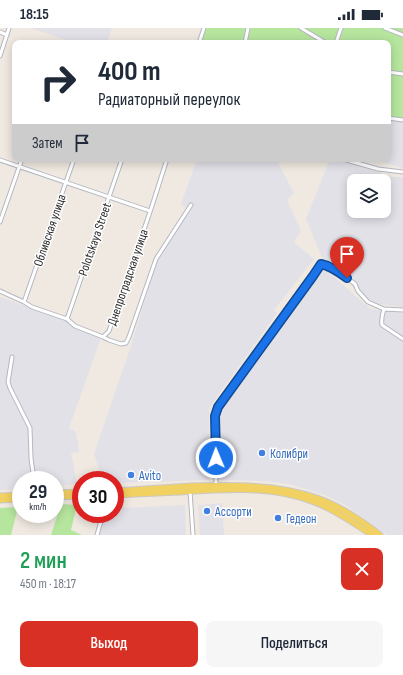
<!DOCTYPE html>
<html lang="ru">
<head>
<meta charset="utf-8">
<style>
	body { margin:0; font-family:"Sofia Sans Condensed",sans-serif; background:#f6f6f7; color:#1f2937; height:100vh; display:flex; flex-direction:column; font-size:15px; white-space:nowrap }
	* { box-sizing:border-box; margin:0 }
	p { font-size:13px; color:#747a83 }
	.icon { flex:none; width:22px; height:22px; fill:none; stroke:currentColor; stroke-width:2; stroke-linecap:round; stroke-linejoin:round }
	.map { position:relative; height:507px; overflow:hidden }
	.panel { display:flex; flex-direction:column; background:#fff; flex:1 }
	.panel>* { flex:none }
	.guide { position:absolute; left:12px; top:12px; width:379px; height:122px; border-radius:8px; box-shadow:0 2px 10px #0003; background:#fff; color:#1f2937; overflow:hidden }
	.fabs { position:absolute; left:347px; top:146px; display:grid; gap:8px }
	.fabs a { display:grid; place-items:center; width:44px; height:44px; border-radius:8px; background:#fff; box-shadow:0 2px 10px #0003; font-size:20px }
	.speed { position:absolute; left:12px; top:443px; display:flex; gap:8px; font-size:20px; font-weight:700; text-align:center }
	.speed>* { display:grid; place-content:center; width:52px; height:52px; border-radius:50%; background:#fff; box-shadow:0 2px 10px #0003; line-height:1 }
	.speed small { font-size:10px; font-weight:400 }
	.speed .limit { border:6px solid #d22; background:#fff; color:#111 }
	.pin { position:absolute; display:grid; place-items:center; width:34px; height:34px; color:#fff; margin:-41px -17px; border-radius:50% 50% 50% 0; rotate:-45deg; box-shadow:0 0 4px #0007 }
	.pin .icon { rotate:45deg }
	.me { position:absolute; width:44px; margin:-22px; rotate:359deg; stroke-linejoin:round; filter:drop-shadow(0 0 3px #0008) }
	.turn { display:flex; align-items:center; gap:14px; height:84px; padding:0 20px; font-size:18px }
	.turn .icon { width:52px; height:52px; stroke-width:2.5 }
	.turn b { display:block; font-size:28px; line-height:34px }
	.then { display:flex; align-items:center; height:38px; padding:0 20px; background:#0003; gap:8px; font-size:15px }
	.round { display:grid; place-items:center; flex:none; width:42px; height:42px; border-radius:8px; background:#f6f6f7 }
	.overview { display:flex; align-items:center; justify-content:space-between; height:68px; padding:0 20px }
	h1 { font-size:24px; font-weight:600; line-height:30px; color:#1e9e55 }
	.action { display:flex; gap:8px; margin-top:auto; padding:8px 20px }
	.action a { flex:1; height:46px; border-radius:8px; background:#d93025; color:#fff; font-size:16px; font-weight:600; line-height:46px; text-align:center }
	.action a+a { background:#f6f6f7; color:#1f2937 }
	.status { display:flex; justify-content:space-between; align-items:center; height:28px; padding:0 20px; background:#fff; direction:ltr }
	.status svg { height:11px; fill:currentColor }
	.map>svg:first-child { display:block }
</style>
</head>
<body>
<div class="status"><b>18:15</b><svg viewBox="0 0 49 12"><path d="M0 12V9h3v3zM5 12V6h3v6zM10 12V3h3v9zM15 12V0h3v12zM26 1h20v11H26zM47 4h2v5h-2z"/></svg></div>
<div class="map">
<svg width="403" height="507" viewBox="0 0 403 507">
	<rect width="100%" height="100%" fill="#efe9e1"/>
	<!-- industrial -->
	<path fill="#e3e1e8" fill-rule="evenodd" d="M31,0H112L107,15H75Z
		M388,91L403,93V140L372,131H388Z
		M197,131H276L294,165L287,172L301,203L294,214L314,231L274,282L277,285L209,380V452L115,455V452H101L99,440L94,426L131,318L158,229L188,181L181,176Z
		M330,131H335L393,149H403V279L379,276L365,269L353,253L335,237L324,234L306,191ZM354,153H384V183H354Z
		M322,238L370,281L403,285V507H387L347,478L325,467L289,456L266,453L218,452L217,385Z
		M0,269L60,290L102,307L69,400L76,404L79,424L71,425L77,456L55,458V452H21V461L0,462Z
		M115,474H122L124,480L185,477L186,507H99L104,486H115Z
		M222,475L224,507H200L198,477Z"/>
	<!-- green -->
	<path fill="#b6e59e" d="M204,0H403V92L388,90V15H200Z
		M61,476L77,477L71,502L82,507H51Z
		M18,479L11,507H0V480Z"/>
	<g fill="none" stroke-linecap="round" stroke-linejoin="round">
		<!-- minor casing -->
		<g stroke="#b4b7c1" stroke-width="5">
			<path id="minor" d="M301,0L326,15
				M385,0L403,7
				M0,4L7,7
				M199,15L204,0
				M245,15L248,0
				M336,15L341,0
				M0,28L9,0
				M388,44L403,46
				M388,90L403,92
				M343,131L378,141L403,144
				M0,132L150,183
				M0,194L22,131
				M0,263L24,274L32,279L67,291L75,298L103,309L109,312L121,316L126,315L129,309L156,231L191,177
				M24,274L74,131
				M384,281C382,287 381,291 382,297L403,311
				M67,291L122,131
				M103,309L109,303L151,181L167,131
				M12,329L8,354L10,360L30,400L31,430L34,452
				M216,459L215,388L218,379L321,236L328,237L339,244L355,256L358,263L368,274L384,281L403,282
				M190,463L193,507
				M97,507L103,486"/>
		</g>
		<!-- primary casing -->
		<g stroke="#c9c9c9" stroke-width="7">
			<path id="primary" d="M115,463C140,461 166,460 191,458C234,457 277,456 317,470C340,478 361,492 380,507
				M55,465L81,464
				M115,467C136,466 158,465 179,464C224,461 274,457 317,475C337,483 354,495 372,507
				M0,468L21,467
				M55,469L81,468
				M0,472L21,471"/>
		</g>
		<!-- minor -->
		<use href="#minor" stroke="#fff" stroke-width="3"/>
		<!-- primary -->
		<use href="#primary" stroke="#f2d163" stroke-width="5"/>
	</g>
	<g fill="none" stroke-linecap="round" stroke-linejoin="round">
		<!-- route casing -->
		<g stroke="#114b97" stroke-width="10">
			<path id="route" d="M216,430L215,388L218,379L313,248L321,236C331,238 339,244 347,250"/>
		</g>
		<!-- route -->
		<use href="#route" stroke="#1a73e8" stroke-width="7"/>
	</g>
	<!-- markers -->
	<g fill="#3f7fe0" stroke="#fff" stroke-width="1.5">
		<circle cx="262" cy="425" r="4"/>
		<circle cx="131" cy="447" r="4"/>
		<circle cx="207" cy="483" r="4"/>
		<circle cx="278" cy="490" r="4"/>
	</g>
	<g text-anchor="middle" stroke-width="3" stroke-linejoin="round" paint-order="stroke">
		<!-- street labels -->
		<g font-size="13" fill="#2e2e2e" stroke="#fff">
			<text transform="translate(49 202) rotate(-71)" y="5">Обливская улица</text>
			<text transform="translate(94 211) rotate(-71)" y="5">Polotskaya Street</text>
			<text transform="translate(127 249) rotate(-71)" y="5">Днепроградская улица</text>
		</g>
		<!-- shop labels -->
		<g font-size="13" fill="#366cbe" stroke="#fff" text-anchor="start">
			<text x="270" y="430">Колибри</text>
			<text x="139" y="452">Avito</text>
			<text x="215" y="488">Ассорти</text>
			<text x="286" y="495">Гедеон</text>
		</g>
	</g>
</svg>
<div class="fabs">
<a><svg class="icon" aria-label="layers" viewBox="0 0 24 24"><path d="M12 4l9 5-9 5-9-5zM3 14l9 5 9-5"/></svg></a>
</div>
<div class="speed"><div>29<small>km/h</small></div><div class="limit">30</div></div>
<div class="pin" style="left:347px;top:250px;background:#d93025"><svg class="icon" aria-label="arrive" viewBox="0 0 24 24"><path d="M6 21V4h12l-3 4 3 4H6"/></svg></div>
<svg class="me" style="left:216px;top:430px" viewBox="-20 -20 40 40"><circle r="17" fill="#1a73e8" stroke="#fff" stroke-width="3"/><path d="M0-11L8 9 0 5-8 9z" fill="#fff"/></svg>
<div class="guide">
<div class="turn"><svg class="icon" aria-label="right" viewBox="0 0 24 24"><path d="M7 20v-9h11M14 6l5 5-5 5"/></svg><div><b>400 m</b>Радиаторный переулок</div></div>
<div class="then">Затем<svg class="icon" aria-label="arrive" viewBox="0 0 24 24"><path d="M6 21V4h12l-3 4 3 4H6"/></svg></div>
</div>
</div>
<section class="panel">
<div class="overview"><div><h1>2 мин</h1><p>450 m · 18:17</p></div><a class="round" style="background:#d93025;color:#fff"><svg class="icon" aria-label="close" viewBox="0 0 24 24"><path d="M6 6l12 12M18 6L6 18"/></svg></a></div>
<div class="action"><a>Выход</a><a>Поделиться</a></div>
</section>
</body>
</html>
